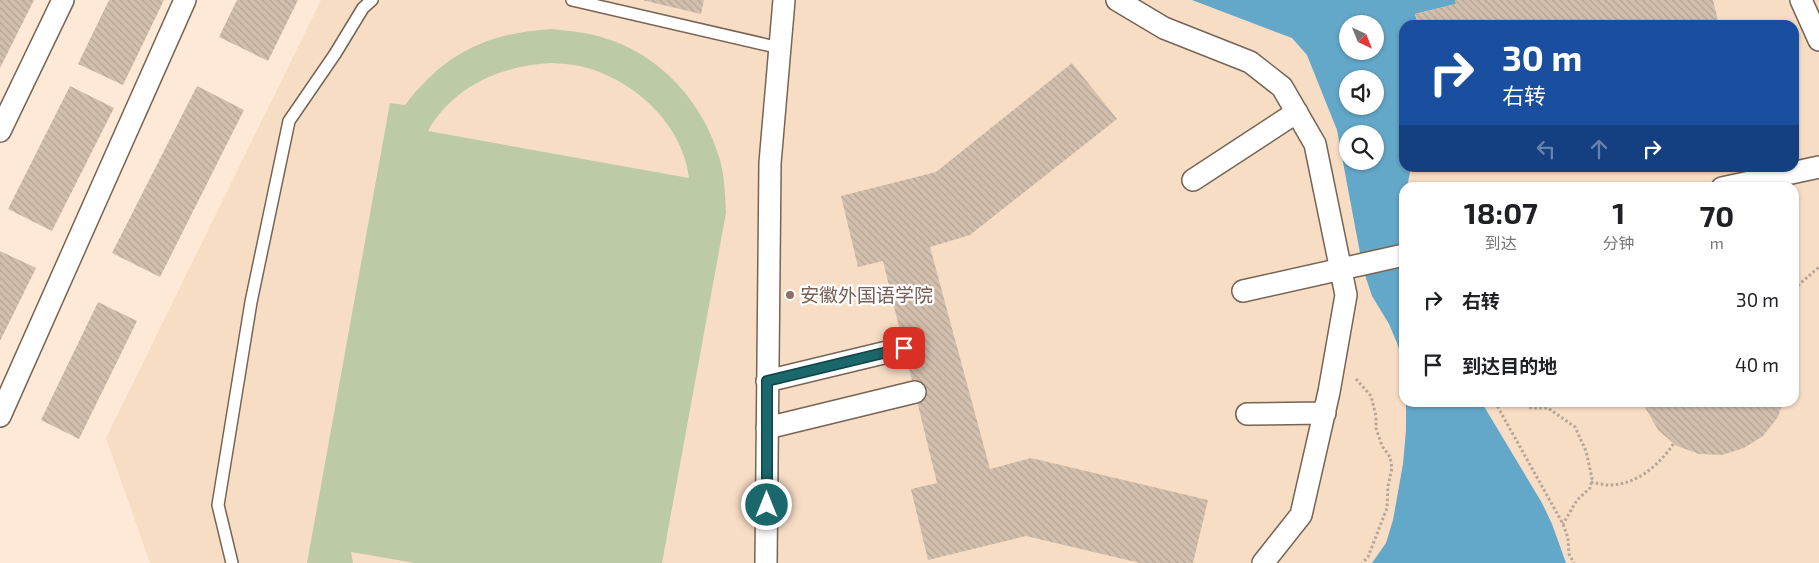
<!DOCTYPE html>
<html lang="zh">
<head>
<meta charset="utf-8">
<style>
	body { margin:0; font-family:"Exo 2","Noto Sans SC",sans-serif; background:#f6f6f6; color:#202124; height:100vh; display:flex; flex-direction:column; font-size:19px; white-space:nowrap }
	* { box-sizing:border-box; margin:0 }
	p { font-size:16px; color:#757577 }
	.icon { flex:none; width:28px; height:28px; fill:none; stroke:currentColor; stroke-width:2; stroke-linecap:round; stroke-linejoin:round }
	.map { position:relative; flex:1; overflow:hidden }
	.sheet { position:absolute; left:1399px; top:182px; width:400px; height:225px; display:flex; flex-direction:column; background:#fff; border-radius:15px; box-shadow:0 1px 4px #0004 }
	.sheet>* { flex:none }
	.banner { position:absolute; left:1399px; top:20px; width:400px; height:152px; border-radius:15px; box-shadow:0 1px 4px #0004; background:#1a4fa0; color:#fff; overflow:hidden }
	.needle { width:32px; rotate:137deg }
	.buttons { position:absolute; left:1339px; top:15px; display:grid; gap:10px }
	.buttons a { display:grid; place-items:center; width:45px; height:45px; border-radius:50%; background:#fff; box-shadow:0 1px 4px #0004; font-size:25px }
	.pin { position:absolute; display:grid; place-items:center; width:42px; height:42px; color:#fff; margin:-21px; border-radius:10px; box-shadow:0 2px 8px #0006 }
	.me { position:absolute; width:55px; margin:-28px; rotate:0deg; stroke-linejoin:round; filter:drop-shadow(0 0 4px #0008) }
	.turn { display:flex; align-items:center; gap:18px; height:105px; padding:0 20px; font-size:22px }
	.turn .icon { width:65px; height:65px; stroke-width:2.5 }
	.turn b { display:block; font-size:35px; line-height:42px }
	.lanes { display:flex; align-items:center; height:48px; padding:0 20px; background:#0003; justify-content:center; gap:25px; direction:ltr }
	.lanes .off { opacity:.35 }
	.eta { display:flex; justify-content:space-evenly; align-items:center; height:85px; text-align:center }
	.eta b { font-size:30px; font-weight:700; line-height:35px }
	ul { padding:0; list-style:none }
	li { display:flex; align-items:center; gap:15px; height:65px; padding:0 20px }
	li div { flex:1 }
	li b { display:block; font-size:19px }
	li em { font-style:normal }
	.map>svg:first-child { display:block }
</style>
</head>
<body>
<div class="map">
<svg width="1819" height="563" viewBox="0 0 1819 563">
	<defs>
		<pattern id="building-back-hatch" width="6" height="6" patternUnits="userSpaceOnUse" patternTransform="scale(1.25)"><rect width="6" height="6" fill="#d3bfad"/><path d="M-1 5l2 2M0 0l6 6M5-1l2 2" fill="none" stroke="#b5a494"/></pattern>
	</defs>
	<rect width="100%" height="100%" fill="#fee9d7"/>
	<!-- built -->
	<path fill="#f8ddc5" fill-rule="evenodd" d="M321,0H1819V563H150L106,438ZM1348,24H1375V51H1348ZM1404,25H1794V168H1404ZM1348,79H1375V106H1348ZM1348,134H1375V161H1348ZM1404,188H1794V402H1404Z"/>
	<!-- grass -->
	<path fill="#bdcba5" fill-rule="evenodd" d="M552,29C569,31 585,32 601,37C660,53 704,103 720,160C725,178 725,196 726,213L662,563H415L351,552L353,563H307L390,103L405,105C445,53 487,33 552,29ZM552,63C566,64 580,65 594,70C640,86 683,127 689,178L428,131C453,86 503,65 552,63Z"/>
	<!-- water -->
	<path fill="#63a7c9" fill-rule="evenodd" d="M1192,0H1455L1456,4L1415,14L1417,21L1412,22V25H1404V72L1401,73L1404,85V168H1411L1407,187L1404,188V365L1397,343L1389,324L1372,296L1363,269L1337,130L1307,55L1292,38ZM1348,24H1375V51H1348ZM1348,79H1375V106H1348ZM1348,134H1375V161H1348Z
		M1406,403H1482L1542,503L1552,524L1566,563H1372L1386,543L1393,520L1403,464L1406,430Z"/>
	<!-- building -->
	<path fill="url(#building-back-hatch)" d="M0,0H34L0,68Z
		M109,0H164L123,85L78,64Z
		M237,0H298L268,61L219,37Z
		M642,0H704L701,14Z
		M1455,0H1713L1719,25H1412V22L1417,21L1415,14L1456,4Z
		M1072,63L1117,119L970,235L930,247L990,469L1031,458L1208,500L1193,563H1140L1026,536L928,560L911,489L937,483L883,261L858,267L841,196L936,172Z
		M70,86L114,108L52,231L8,209Z
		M197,86L244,110L160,277L112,253Z
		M0,251L36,268L0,341Z
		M98,302L137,321L79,439L41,420Z
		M1644,402H1783L1778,417L1763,436L1744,448L1722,455L1699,454L1677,446L1658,430L1646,409Z"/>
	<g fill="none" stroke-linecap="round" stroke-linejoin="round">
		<!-- lane casing -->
		<g stroke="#766454" stroke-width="14">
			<path id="lane" d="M572,0L780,48
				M232,563L218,505L251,302L289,121L335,54L363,8L372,0"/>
		</g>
		<!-- street casing -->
		<g stroke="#766454" stroke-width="24">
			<path id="street" d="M1117,0L1164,28L1250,62L1282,87L1315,144L1346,295L1329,392L1301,515L1263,563
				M1801,0L1819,40
				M0,131L63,0
				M1193,180L1297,112
				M1722,188L1819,167
				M1243,291L1404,255
				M767,381L904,348
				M1247,414L1325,413
				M0,416L185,0
				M767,428L915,392
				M766,563L770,163L784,0"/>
		</g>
		<!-- path -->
		<path stroke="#b6a697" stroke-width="3" stroke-dasharray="2.5 2.5" stroke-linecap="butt" d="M1794,289L1819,267
			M1356,379L1371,396L1376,416V428L1382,446L1390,457L1392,468L1388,486L1387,508L1368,557L1362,563
			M1495,402L1563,524L1568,538L1569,554L1574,563
			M1521,402L1531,408H1548L1575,427L1586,451L1592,478L1590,488L1577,500L1563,524
			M1591,482C1597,483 1604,485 1611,485C1638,484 1660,464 1674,443"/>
		<!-- lane -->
		<use href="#lane" stroke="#fff" stroke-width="11"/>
		<!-- street -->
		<use href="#street" stroke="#fff" stroke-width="21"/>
	</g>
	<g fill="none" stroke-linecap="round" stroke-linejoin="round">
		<!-- route casing -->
		<g stroke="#114446" stroke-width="12">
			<path id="route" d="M767,505V381L904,348"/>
		</g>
		<!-- route -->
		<use href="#route" stroke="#1a686b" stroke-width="9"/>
	</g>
	<!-- markers -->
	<circle fill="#8d6e63" stroke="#fff" stroke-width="2" cx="790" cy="295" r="5"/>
	<g text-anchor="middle" stroke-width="4.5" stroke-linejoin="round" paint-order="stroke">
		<!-- education labels -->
		<g font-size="19" fill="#785e54" stroke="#fff" text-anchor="start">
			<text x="800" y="302">安徽外国语学院</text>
		</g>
	</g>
</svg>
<div class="buttons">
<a><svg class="needle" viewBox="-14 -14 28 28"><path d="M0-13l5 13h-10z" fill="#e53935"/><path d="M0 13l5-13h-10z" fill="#757577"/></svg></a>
<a><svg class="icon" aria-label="sound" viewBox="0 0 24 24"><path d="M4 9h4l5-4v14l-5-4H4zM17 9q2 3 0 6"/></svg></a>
<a><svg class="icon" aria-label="search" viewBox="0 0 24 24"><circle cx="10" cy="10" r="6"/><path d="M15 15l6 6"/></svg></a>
</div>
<div class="pin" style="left:904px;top:348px;background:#d93025"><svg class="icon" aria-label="arrive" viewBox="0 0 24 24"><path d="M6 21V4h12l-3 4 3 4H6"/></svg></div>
<svg class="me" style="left:767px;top:505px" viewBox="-20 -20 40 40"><circle r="17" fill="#1a686b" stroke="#fff" stroke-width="3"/><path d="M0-11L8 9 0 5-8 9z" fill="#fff"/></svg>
<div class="banner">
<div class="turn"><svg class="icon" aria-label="right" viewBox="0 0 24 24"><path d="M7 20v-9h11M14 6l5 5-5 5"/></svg><div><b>30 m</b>右转</div></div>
<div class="lanes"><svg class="icon off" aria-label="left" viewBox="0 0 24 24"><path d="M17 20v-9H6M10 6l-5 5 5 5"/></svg><svg class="icon off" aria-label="ahead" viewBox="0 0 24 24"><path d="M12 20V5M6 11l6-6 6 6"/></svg><svg class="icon" aria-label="right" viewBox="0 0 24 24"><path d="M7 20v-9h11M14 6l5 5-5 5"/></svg></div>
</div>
<section class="sheet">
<div class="eta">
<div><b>18:07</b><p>到达</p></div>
<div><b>1</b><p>分钟</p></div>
<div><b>70</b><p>m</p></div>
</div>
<ul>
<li><svg class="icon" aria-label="right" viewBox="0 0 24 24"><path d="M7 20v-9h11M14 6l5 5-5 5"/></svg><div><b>右转</b></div><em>30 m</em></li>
<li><svg class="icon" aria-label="arrive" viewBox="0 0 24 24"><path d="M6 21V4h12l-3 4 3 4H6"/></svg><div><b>到达目的地</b></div><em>40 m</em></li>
</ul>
</section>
</div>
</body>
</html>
